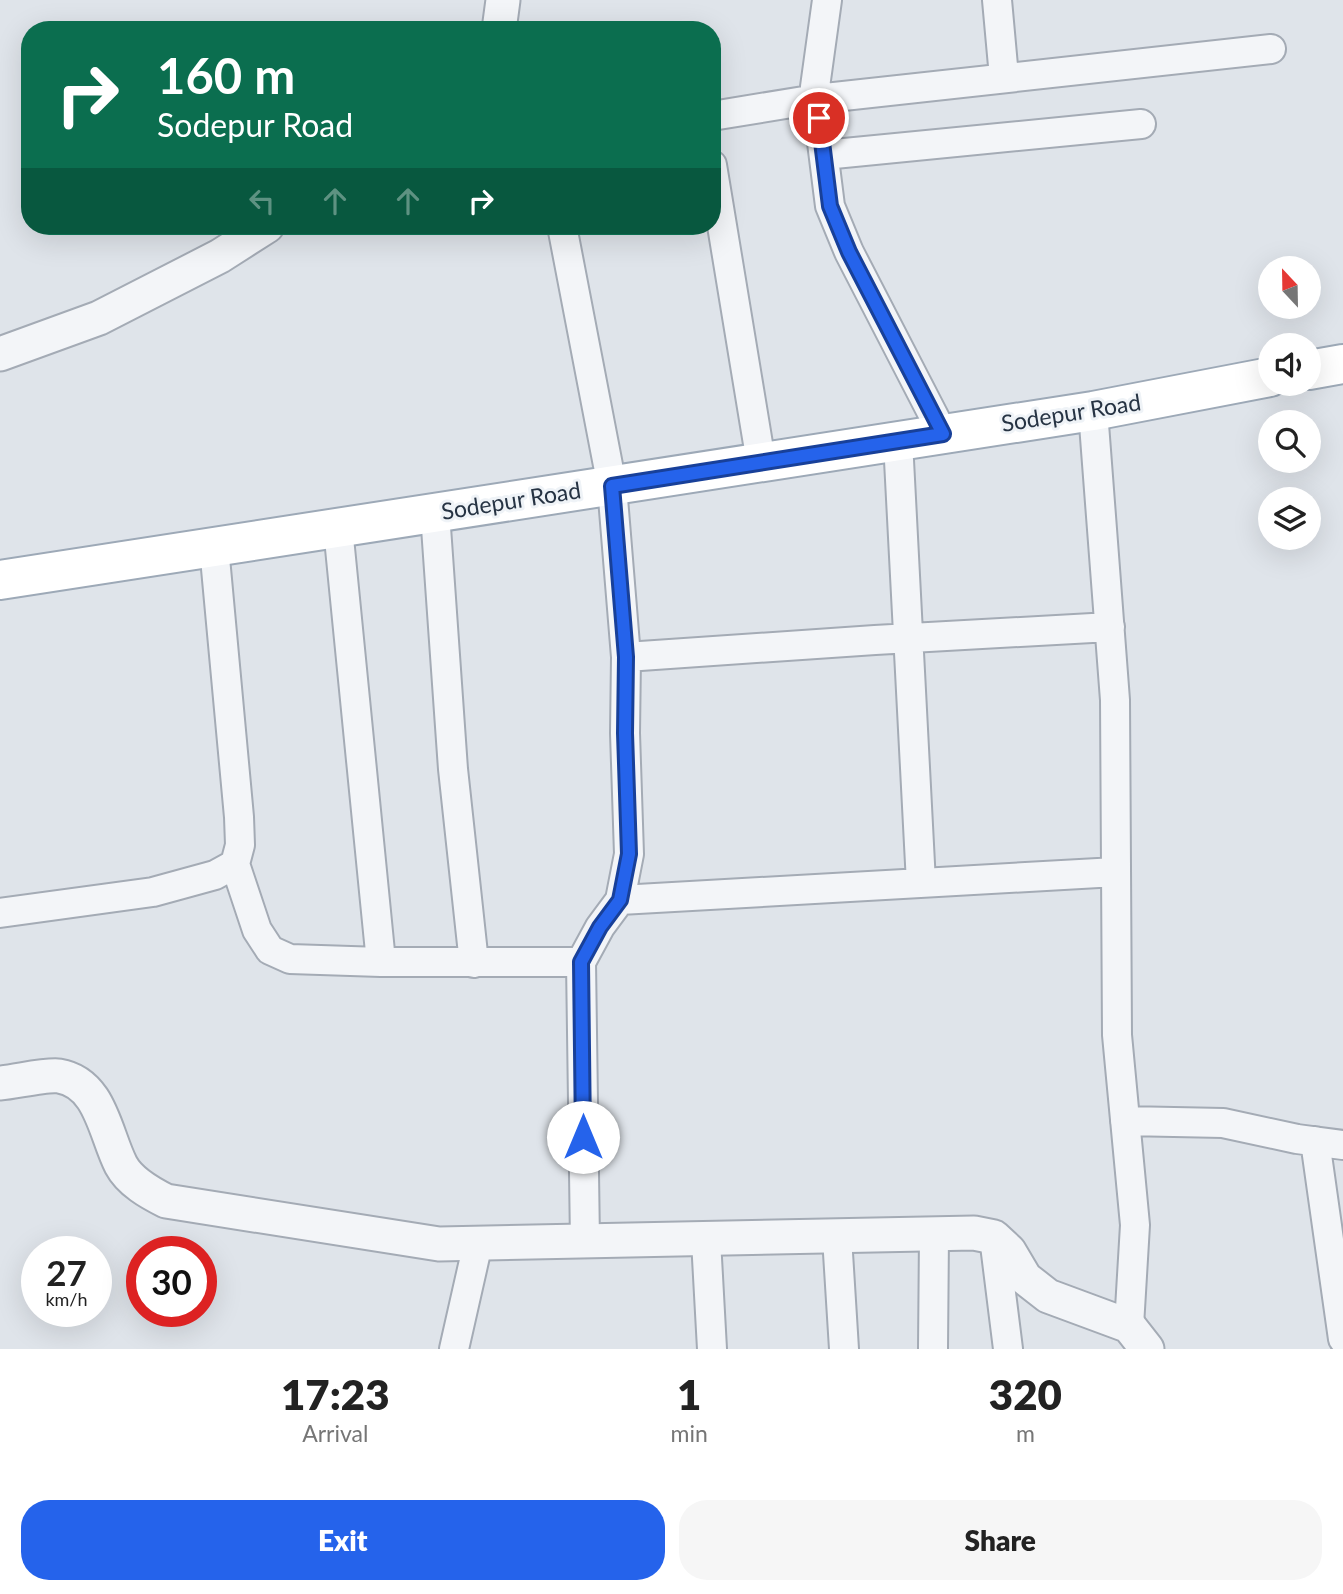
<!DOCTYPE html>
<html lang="en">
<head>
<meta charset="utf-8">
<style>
	body { margin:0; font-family:Lato,sans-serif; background:#f6f6f6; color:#222; height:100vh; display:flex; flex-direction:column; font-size:26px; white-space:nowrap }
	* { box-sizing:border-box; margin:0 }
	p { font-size:23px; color:#767676 }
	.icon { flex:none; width:38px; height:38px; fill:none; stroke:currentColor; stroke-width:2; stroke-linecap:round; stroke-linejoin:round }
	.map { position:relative; height:1349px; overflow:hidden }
	.sheet { display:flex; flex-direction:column; background:#fff; flex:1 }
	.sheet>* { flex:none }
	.hud { position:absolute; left:21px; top:21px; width:700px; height:214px; border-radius:28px; box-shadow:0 7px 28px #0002; background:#0b6e4f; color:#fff; overflow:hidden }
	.needle { width:46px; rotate:338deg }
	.buttons { position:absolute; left:1258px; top:256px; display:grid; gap:14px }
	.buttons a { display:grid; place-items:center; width:63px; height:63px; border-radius:50%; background:#fff; box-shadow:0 7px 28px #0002; font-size:35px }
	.speed { position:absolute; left:21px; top:1236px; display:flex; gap:14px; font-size:35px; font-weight:700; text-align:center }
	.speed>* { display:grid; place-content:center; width:91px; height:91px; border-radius:50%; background:#fff; box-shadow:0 7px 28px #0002; line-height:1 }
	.speed small { font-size:18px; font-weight:400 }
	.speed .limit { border:10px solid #d22; background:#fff; color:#111 }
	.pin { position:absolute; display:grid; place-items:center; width:60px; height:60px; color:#fff; margin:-30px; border:4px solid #fff; border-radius:50%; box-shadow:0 2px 7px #0007 }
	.me { position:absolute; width:77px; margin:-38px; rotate:0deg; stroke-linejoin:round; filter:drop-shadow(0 0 5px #0008) }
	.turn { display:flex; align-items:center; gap:24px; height:147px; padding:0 21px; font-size:32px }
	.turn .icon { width:91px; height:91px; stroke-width:2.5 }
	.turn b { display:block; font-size:49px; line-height:60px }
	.lanes { display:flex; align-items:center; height:66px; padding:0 21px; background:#0003; justify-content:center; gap:35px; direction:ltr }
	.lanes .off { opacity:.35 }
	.eta { display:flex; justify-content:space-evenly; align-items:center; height:119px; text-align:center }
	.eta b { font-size:42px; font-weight:800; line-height:49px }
	.action { display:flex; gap:14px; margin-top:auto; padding:14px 21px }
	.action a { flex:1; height:80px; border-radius:28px; background:#2563eb; color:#fff; font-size:28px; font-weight:800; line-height:80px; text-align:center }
	.action a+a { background:#f6f6f6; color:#222 }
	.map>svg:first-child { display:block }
</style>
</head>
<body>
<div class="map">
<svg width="1343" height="1349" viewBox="0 0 1343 1349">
	<rect width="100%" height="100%" fill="#dfe4ea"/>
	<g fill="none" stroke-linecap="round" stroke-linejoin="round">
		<!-- minor casing -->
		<g stroke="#a4abb5" stroke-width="32">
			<path id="minor" d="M827,0L815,87L830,206L849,252L943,434
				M997,0L1004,77
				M712,116L816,99L1271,49
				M824,155L1141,124
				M712,165L761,462
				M562,226L612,486L626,657L625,733L629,854L620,900L600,927L581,962L585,1242
				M1093,411L1115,700L1117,1035L1135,1225L1129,1326
				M898,441L921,883
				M435,513L453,769L474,963
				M338,528L381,962
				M626,657L875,640L1110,627
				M235,864L257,930L270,950L290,959L381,962H581
				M620,900L1116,872
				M0,913L153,892L215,875L235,864L240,845L239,817L214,547
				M1125,1121L1223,1123L1297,1139L1343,1145
				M1315,1141L1343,1339
				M837,1237L844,1349
				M994,1237L1008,1349
				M706,1240L712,1349
				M454,1349L478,1243
				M933,1349L934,1235"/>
		</g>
		<!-- tertiary casing -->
		<g stroke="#a4abb5" stroke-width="37">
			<path id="tertiary" d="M499,30L503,0
				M0,354L99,318L220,256L267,226
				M0,1083C15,1082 46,1074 59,1076C101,1083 105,1134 121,1165C130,1182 150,1193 166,1201L439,1244L974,1233L994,1237L1009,1251L1025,1278L1048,1296L1129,1326L1147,1349"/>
		</g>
		<!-- primary casing -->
		<g stroke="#9da9b7" stroke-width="42">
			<path id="primary" d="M1309,370L1343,364
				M0,580L1093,411L1270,377"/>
		</g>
		<!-- minor -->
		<use href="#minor" stroke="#f3f5f8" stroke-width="28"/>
		<!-- tertiary -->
		<use href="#tertiary" stroke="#f3f5f8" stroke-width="33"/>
		<!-- primary -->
		<use href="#primary" stroke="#fff" stroke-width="38"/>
	</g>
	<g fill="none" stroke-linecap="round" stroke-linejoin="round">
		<!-- route casing -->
		<g stroke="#184099" stroke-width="18">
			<path id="route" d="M583,1137L581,962L600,927L620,900L629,854L625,733L626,657L612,486L943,434L849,252L830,206L819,118"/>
		</g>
		<!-- route -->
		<use href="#route" stroke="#2563eb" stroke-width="12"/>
	</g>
	<g text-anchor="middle" stroke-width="6" stroke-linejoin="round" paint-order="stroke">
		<!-- street labels -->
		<g font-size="23" fill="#263343" stroke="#eff3f7">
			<text transform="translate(1071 413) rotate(-9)" y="8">Sodepur Road</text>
			<text transform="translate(511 501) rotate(-9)" y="8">Sodepur Road</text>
		</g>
	</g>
</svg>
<div class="buttons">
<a><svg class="needle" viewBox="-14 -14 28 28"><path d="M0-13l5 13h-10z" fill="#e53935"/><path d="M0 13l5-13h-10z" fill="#767676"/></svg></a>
<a><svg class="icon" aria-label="sound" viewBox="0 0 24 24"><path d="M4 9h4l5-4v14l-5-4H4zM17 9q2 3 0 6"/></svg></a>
<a><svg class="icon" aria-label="search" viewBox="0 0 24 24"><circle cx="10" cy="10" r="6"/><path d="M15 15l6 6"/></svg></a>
<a><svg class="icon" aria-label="layers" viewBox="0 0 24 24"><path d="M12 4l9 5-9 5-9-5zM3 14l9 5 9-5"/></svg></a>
</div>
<div class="speed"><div>27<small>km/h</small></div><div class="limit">30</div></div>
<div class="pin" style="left:819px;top:118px;background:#d93025"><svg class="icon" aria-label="arrive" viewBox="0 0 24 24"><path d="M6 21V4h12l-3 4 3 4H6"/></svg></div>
<svg class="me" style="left:583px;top:1137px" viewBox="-20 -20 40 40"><circle r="19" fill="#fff"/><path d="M0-13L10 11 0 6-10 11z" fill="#2563eb"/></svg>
<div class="hud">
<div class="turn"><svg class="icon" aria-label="right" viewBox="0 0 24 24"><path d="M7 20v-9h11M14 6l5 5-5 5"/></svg><div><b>160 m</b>Sodepur Road</div></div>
<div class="lanes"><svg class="icon off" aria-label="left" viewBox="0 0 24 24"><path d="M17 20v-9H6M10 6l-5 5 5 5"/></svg><svg class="icon off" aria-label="ahead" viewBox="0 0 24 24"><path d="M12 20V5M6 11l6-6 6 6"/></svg><svg class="icon off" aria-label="ahead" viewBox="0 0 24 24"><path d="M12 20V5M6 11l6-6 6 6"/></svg><svg class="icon" aria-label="right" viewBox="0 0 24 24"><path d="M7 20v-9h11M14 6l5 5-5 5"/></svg></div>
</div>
</div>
<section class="sheet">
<div class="eta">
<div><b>17:23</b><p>Arrival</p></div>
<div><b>1</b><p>min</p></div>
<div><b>320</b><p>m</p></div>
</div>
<div class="action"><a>Exit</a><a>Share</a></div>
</section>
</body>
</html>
